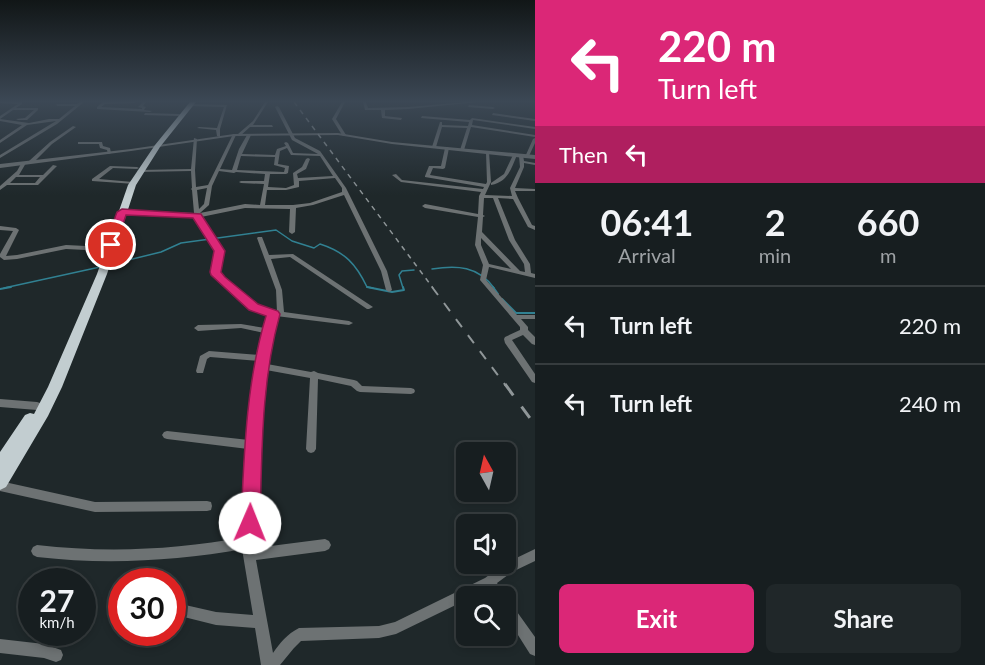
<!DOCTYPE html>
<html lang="en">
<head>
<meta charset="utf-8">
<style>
	body { margin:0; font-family:Lato,sans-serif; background:#202729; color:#f1f3f6; height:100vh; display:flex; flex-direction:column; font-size:22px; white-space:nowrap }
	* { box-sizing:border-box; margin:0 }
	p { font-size:20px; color:#9ea2a5 }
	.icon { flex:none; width:33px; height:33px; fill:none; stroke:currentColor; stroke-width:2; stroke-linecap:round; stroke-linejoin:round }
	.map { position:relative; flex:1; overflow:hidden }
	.drawer { display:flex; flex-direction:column; background:#171e20; width:450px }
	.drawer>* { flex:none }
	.banner { background:#db2777; color:#fff; overflow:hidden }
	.needle { width:39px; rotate:352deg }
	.tools { position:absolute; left:456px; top:442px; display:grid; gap:12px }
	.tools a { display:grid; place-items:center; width:60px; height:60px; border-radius:9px; background:#171e20; box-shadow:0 3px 9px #0003,0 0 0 2px #363c3e; font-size:30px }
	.speed { position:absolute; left:18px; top:568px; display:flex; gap:12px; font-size:30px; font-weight:700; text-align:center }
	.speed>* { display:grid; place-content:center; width:78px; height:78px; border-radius:50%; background:#171e20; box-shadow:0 3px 9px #0003,0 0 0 2px #363c3e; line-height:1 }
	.speed small { font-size:15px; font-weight:400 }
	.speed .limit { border:9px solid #d22; background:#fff; color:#111 }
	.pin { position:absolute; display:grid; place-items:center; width:51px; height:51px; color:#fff; margin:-26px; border:3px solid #fff; border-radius:50%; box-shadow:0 2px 6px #0007 }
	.me { position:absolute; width:66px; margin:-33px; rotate:1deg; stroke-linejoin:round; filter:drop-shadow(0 0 4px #0008) }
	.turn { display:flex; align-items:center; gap:21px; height:126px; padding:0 24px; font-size:27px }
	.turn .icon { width:78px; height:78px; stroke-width:2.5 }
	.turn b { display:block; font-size:42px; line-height:51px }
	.then { display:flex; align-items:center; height:57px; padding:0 24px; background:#0003; gap:12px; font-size:22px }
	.eta { display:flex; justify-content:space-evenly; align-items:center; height:102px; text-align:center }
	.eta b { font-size:36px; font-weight:700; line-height:42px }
	.cta { display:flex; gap:12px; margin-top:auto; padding:12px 24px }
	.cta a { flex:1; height:69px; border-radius:9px; background:#db2777; color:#fff; font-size:24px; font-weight:700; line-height:69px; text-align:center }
	.cta a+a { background:#202729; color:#f1f3f6 }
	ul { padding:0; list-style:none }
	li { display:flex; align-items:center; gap:18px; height:78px; padding:0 24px; border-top:2px solid #363c3e }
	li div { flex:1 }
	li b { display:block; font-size:22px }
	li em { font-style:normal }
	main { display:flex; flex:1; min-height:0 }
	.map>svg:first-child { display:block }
</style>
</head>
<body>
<main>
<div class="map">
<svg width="535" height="665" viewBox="0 0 535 665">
	<rect width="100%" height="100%" fill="#1f282a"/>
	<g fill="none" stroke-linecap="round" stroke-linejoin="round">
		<!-- stream-far1 -->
		<path stroke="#318192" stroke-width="1.5" d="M108,265L161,252L181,243L276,230L292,241L314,248L320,244C345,252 356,264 367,287L373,288
			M432,269C457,265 478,266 494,288
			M4,288L100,267
			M403,288L399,275L402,271L414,270"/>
		<!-- stream -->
		<path stroke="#318192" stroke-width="2" d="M367,287L392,292L404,290L403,287
			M493,287L498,294
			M0,289L11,287
			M502,299L516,313H535"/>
		<!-- minor -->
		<path fill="#6d7273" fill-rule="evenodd" d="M0,102H22V104L16,108H38V110L27,120H18L16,119L25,118L34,110H13L0,119L29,123L49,119H59L75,106H57L56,104H77L80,102H84L57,124L0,158V155L56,121L27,125L0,143V140L22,125L0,121V116L18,104L0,103Z
			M103,102H135L134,103L105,104L101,107L142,109V108L138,107L143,102H146L143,106L146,107L144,110L152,111L150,112L97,109V107Z
			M265,102H268L253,125H272L273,127H250L240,136H238V134L253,121Z
			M342,102H345L336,119L346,135L344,136L342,135L332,119Z
			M363,102H366L368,108L408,107L468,102H478L408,109L385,110V116L402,118L401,120L382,118L381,110H365Z
			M190,104L227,105L220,129V137L217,136L216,130L197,128L199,127L217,128L224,107L191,106Z
			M469,105L493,107L495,108L493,109L468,107Z
			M277,106L279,107L295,138L320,151L346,188L387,271L392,290L389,292L386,290L381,271L344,195L313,205L296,208L295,232L292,234L289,232L290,209L245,208L201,217L204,225L222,251L218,272L255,305L276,312H277L276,290L257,238L258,237H262L269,255L293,254L373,307L369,309H367L290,257L271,259L282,290L284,312L349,321L353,323L349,325L276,316L270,339L267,364L311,372L314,371L318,373L354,380L357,381L362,386L411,388L414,389L415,391L414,393L411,394L360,392L357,391L351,386L318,379L316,449L314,452L311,453L308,452L306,449L310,378L266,370L259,424L255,548L325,539L329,541L331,545L329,549L325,551L256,560L273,653C280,643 287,634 299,628L379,626L395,622L485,578L504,564L535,549V561L512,572L497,583L505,597H492L487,589L472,597H466V600L396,634L379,638L301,641L294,648L280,665H261L255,628L216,625L172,614V602L216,612L253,615L243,555L244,549C175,561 107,565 37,557L33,555L31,551L33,547L37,545C107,553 175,550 244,537L248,449L167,439L164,438L162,435L164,432L167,431L249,440V424L259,361L210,357L207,359L203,373H197L196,371L200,356L209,351L260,355L264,333L241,328L198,331L194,328L198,325L241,324L265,328L269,315L251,309L213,273L212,272L216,251L198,225L196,216L122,214L119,212L122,210L194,213L192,190L191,189L192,188L191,171L139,172L137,171L139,170L191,169L194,138L197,139L195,170L196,187L208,185L233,134L236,135L220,169L232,170L239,149L247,135L249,134L251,135L242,154L275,155L277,149L286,146L284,143L286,142L288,143L293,153L318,154L292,140L275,107ZM287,148L291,155H292L320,156L333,176L298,178L297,174L306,169L310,159L308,158L306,159L302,167L293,173L294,185L286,188L268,187L270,174H286L288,173L289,166L278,164L280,151ZM241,156L275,157L274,165L285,168L284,172L237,170ZM219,171L234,173L236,172L265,174L264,181H241L239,182L241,183L264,184L260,205L245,204L200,213L209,205L212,186ZM335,178L342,188V192L310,203L293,205H265L267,190H286L299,187V181ZM207,188L204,204L199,209L197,190Z
			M145,113L179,114L181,115L179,116L144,115Z
			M493,113L535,119V121L492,115Z
			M422,116L470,120L472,118L535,127V129L473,120L472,125L535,135V137L471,127L464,150L462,151L460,150L467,128L442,127L436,147L434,148L432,147L440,122H442V125L468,126L469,122L421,118Z
			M73,126L76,127L52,144L33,163H29V161L50,142Z
			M535,138V143L529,156L525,157L533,139Z
			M79,142H102L103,146L110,148L111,153L108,154L107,150L100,148L99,144H78V142Z
			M447,147L449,148L445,168L443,169L433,168L430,175L486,184L487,182L486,153L489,152L491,182L485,195L512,196L510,188L520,167L519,156L523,155L524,161L535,163V165L524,163V167L515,188L535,189V191H515L518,198L532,225L535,226V230L528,227L513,199L498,198L515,240L530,264L531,273L535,274V278L489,267L486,280L517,315H535V319H521L528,327V330L535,337V345L532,344L523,335L512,340L535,374V383L532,382L505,343L504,339L505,337L520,330V327L480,280L483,265L475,245L478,217L425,208L422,206L425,204L478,214L479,196L481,192L401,182L392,175L396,174L402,180L483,189L484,187L425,177V176L429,166H441L445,148ZM484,198H493L509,240L524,264L525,272L520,271L482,232L483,217L485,216L483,215ZM481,238L511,269L489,264L481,245Z
			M515,154L517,155C511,169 508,182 491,185V183L504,174L513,155Z
			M22,162L26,163L19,175H43L53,165L57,166L38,185H7L0,190V186L17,171ZM16,177H40L35,183H10Z
			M110,166L137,167L139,168L137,169L113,168L99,179L133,182H135V184L92,181V179Z
			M0,226L16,228L19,230L6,256L17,255L66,245L106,247L109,249L106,251L66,249L17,259L4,260L0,257V254L13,231L0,230Z
			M0,399L37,402L40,403L41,406L40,409L37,410L0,407Z
			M0,481L95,502L207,501L211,502L212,506L211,510L207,511L95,512L0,491Z
			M506,600L510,602L535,637V656L530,654L506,616Z
			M0,639L44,644L61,650L63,655L61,660L56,662L44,658L0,653Z"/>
		<!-- tertiary -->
		<path fill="#6d7273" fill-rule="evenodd" d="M338,133L392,142L535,155V159L392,144L338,135L234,136L131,151L0,168V164L131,149L234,134Z"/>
		<!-- trunk -->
		<path fill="#c2cdd0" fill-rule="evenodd" d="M190,102H196L160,147L136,185L107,274L62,387L48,416L6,487L0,490V452L25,415L30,413L34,414L48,387L97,274L128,185L155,145Z"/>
		<!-- rail-far2 -->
		<path stroke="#8f9698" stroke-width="1.5" stroke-dasharray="5 5" stroke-linecap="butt" d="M294,102L433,288"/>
		<!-- rail-far1 -->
		<path stroke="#8f9698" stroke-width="2" stroke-dasharray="10 10" stroke-linecap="butt" d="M432,287L506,386"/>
		<!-- rail -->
		<path stroke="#8f9698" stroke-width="3" stroke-dasharray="14 14" stroke-linecap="butt" d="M505,384L535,425"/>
	</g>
	<!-- sky -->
	<linearGradient id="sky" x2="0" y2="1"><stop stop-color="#111617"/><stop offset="0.52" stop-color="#3c4855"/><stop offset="1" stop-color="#3c4855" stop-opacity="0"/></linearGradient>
	<rect width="535" height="195" fill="url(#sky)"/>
	<!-- route -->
	<path fill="#db2777" stroke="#8e194d" stroke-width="1.5" d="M122,209L201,214L225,251L221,272L225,277L258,304L278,311L280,314C261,382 262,453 260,523L258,530L250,533L243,530L241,523C244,454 246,383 266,316L249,310L211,275L210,272L214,251L193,218L126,215L115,248H107L105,245L117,212Z"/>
</svg>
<div class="tools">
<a><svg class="needle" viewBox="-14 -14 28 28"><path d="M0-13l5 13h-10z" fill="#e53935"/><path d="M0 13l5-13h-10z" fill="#9ea2a5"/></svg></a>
<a><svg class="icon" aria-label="sound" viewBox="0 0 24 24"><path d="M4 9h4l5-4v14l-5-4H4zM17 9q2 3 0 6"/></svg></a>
<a><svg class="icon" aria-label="search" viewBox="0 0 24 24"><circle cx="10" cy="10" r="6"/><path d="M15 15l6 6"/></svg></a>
</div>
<div class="speed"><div>27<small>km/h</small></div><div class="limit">30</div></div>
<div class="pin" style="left:111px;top:245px;background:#d93025"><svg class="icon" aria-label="arrive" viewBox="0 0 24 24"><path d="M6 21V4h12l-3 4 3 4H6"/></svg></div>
<svg class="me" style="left:250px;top:523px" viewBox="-20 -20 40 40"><circle r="19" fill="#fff"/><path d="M0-13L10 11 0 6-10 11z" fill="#db2777"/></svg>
</div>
<section class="drawer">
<div class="banner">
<div class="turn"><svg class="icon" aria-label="left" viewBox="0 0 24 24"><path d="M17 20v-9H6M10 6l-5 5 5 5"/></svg><div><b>220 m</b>Turn left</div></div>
<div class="then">Then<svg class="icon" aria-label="left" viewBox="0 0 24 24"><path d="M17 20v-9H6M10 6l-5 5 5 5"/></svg></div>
</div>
<div class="eta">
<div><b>06:41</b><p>Arrival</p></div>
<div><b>2</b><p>min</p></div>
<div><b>660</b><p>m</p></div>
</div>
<ul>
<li><svg class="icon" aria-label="left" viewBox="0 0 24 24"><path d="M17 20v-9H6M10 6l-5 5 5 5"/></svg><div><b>Turn left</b></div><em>220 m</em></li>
<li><svg class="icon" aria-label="left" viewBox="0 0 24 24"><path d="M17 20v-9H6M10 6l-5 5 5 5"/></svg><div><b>Turn left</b></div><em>240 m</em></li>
</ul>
<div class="cta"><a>Exit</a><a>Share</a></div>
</section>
</main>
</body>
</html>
